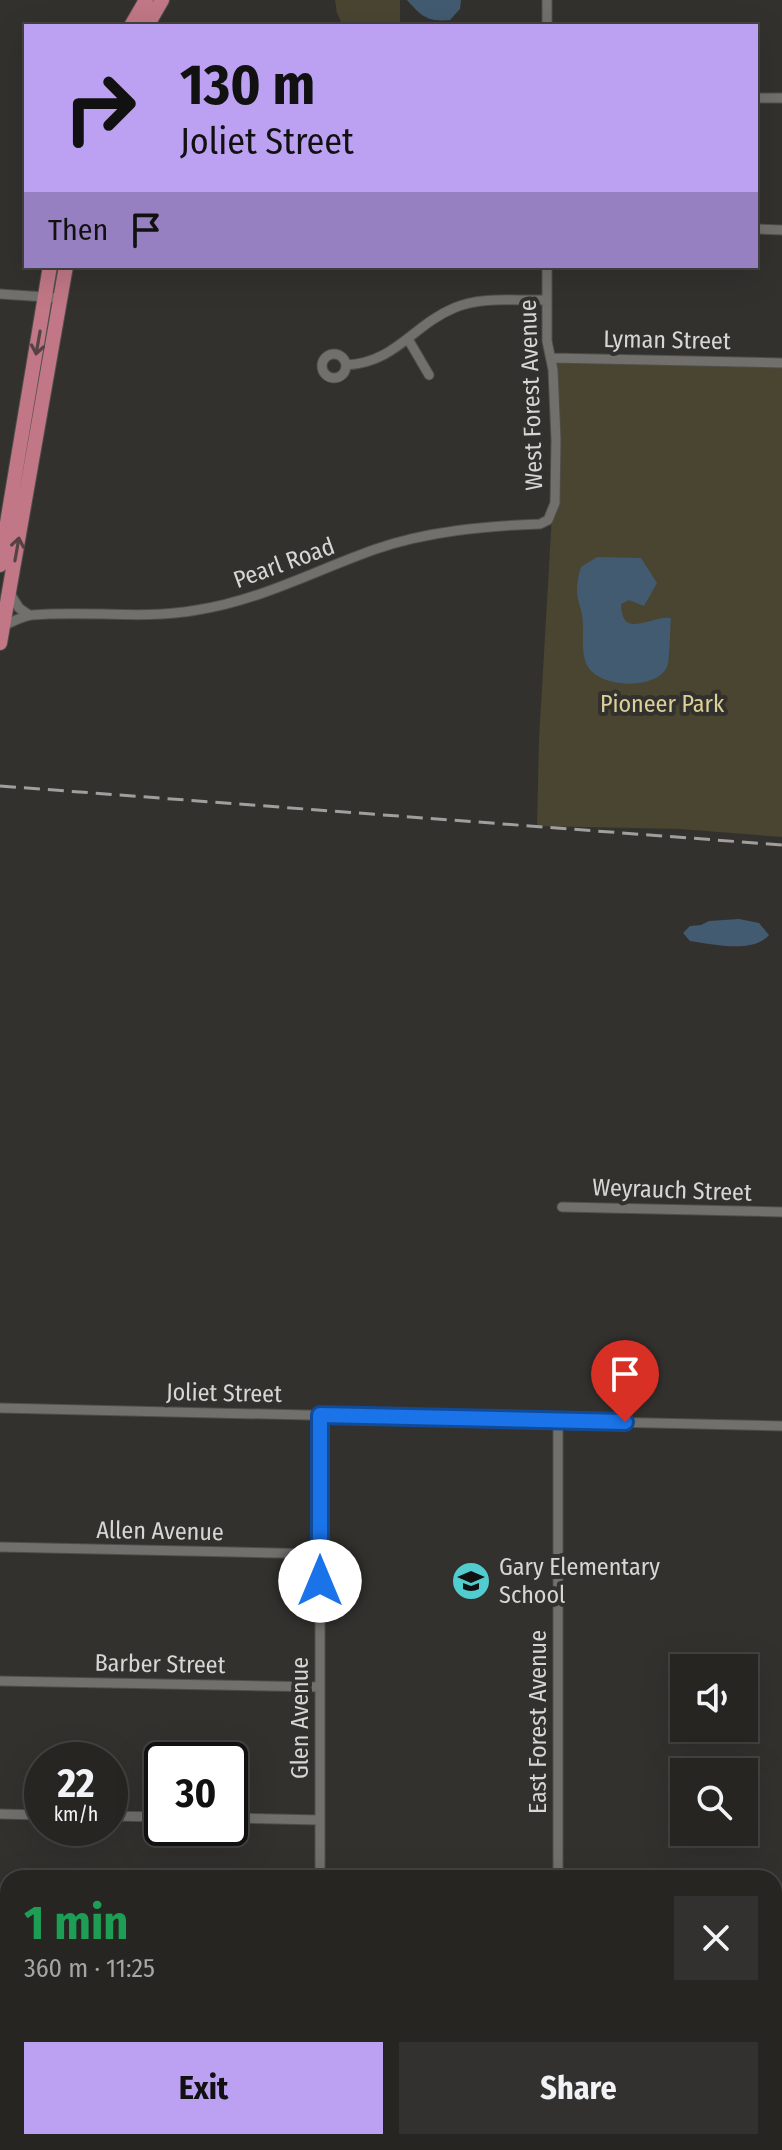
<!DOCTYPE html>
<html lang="en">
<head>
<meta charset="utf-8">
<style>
	body { margin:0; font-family:"Fira Sans Condensed",sans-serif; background:#32312f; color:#f1f3f6; height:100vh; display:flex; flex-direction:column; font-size:30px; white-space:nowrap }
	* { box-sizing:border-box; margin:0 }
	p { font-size:26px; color:#a4a5a5 }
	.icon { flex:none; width:44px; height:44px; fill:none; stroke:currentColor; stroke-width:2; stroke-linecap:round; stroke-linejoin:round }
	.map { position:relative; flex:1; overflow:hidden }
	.side { position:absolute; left:0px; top:1870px; width:782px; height:280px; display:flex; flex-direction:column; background:#262522; border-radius:24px 24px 0 0; box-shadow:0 8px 32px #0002,0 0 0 2px #424240 }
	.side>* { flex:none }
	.hud { position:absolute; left:24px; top:24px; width:734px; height:244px; border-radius:0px; box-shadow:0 8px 32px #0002,0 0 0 2px #424240; background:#bca0f2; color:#111; overflow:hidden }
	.buttons { position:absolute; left:670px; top:1654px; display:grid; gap:16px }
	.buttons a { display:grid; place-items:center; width:88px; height:88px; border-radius:0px; background:#262522; box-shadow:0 8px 32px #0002,0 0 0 2px #424240; font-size:40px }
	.speed { position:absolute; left:24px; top:1742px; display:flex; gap:16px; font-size:40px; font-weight:700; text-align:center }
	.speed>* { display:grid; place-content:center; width:104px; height:104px; border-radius:50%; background:#262522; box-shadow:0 8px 32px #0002,0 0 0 2px #424240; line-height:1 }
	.speed small { font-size:20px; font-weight:400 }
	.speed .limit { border:4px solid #111; border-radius:12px; background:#fff; color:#111 }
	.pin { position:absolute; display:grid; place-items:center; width:68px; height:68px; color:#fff; margin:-82px -34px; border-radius:50% 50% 50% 0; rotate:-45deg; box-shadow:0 0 8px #0007 }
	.pin .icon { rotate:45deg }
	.me { position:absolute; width:88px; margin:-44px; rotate:0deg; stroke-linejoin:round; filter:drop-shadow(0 0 6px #0008) }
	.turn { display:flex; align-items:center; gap:28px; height:168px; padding:0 24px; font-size:36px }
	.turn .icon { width:104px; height:104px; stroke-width:2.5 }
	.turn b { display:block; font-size:56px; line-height:68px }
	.then { display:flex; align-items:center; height:76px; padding:0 24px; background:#0003; gap:16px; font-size:30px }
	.round { display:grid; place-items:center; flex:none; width:84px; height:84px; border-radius:0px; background:#32312f }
	.overview { display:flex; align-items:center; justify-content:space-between; height:136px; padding:0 24px }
	h1 { font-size:48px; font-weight:700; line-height:60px; color:#1e9e55 }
	.button { display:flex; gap:16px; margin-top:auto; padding:16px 24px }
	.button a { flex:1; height:92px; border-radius:0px; background:#bca0f2; color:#111; font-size:32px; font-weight:700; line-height:92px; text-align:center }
	.button a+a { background:#32312f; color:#f1f3f6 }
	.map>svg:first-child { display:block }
</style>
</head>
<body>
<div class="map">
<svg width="782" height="2150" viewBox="0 0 782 2150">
	<rect width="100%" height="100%" fill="#32312e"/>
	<!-- green -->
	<path fill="#494531" d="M335,0H400V26H343L337,13Z
		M551,358L782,363V837L680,829L537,826L539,739L552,515Z"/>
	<!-- water -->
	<path fill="#425b70" d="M407,0H461L460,9L450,20C428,22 422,17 407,0Z
		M597,557L641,558L657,583L644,606L629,600L621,604C622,641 651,615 671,618C670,627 670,661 667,667C655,691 598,688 587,665C580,652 585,630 582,615C581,607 577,600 577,591C577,583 578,576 581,567Z
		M739,919L759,923L769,935C753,954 712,944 690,941L683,933L690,926L701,925L709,921Z"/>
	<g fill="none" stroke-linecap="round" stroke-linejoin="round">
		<!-- minor casing -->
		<g stroke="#4f4e4b" stroke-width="11">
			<path id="minor" d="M547,0V26
				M756,98H782
				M756,229L782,230
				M0,294L61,298
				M408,339L429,375
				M322 366a12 12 0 1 1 24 0a12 12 0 1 1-24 0Z
				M551,358L782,363
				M346,365C395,363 413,325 454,308C482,296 516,301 547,300
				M9,592L19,608L29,615
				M3,626C12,622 22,616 32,615C87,610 142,620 197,610C261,600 316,570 376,549C428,531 486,526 540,524L548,520L555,503L556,440L553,370L547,341V266
				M562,1207L782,1212
				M0,1408L782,1426
				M320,1415V1878
				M558,1422V1878
				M0,1547L320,1554
				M0,1681L320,1687
				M0,1814L42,1815
				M110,1816L162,1817
				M230,1818L320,1820
				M0,1946L8,1947
				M774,1966H782
				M0,2079H8
				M774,2097L782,2098
				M249,2150V2142
				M557,2150V2142"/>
		</g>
		<!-- primary casing -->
		<g stroke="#4f4e4b" stroke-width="16">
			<path id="primary" d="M131,26L146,0
				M147,26L162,0
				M0,565L50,266
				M0,643L66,266"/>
		</g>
		<!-- minor -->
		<use href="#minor" stroke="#71706c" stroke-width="9"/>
		<!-- primary -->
		<use href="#primary" stroke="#c17785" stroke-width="14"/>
		<!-- rail -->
		<path stroke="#a09f9d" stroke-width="3" stroke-dasharray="16 8" stroke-linecap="butt" d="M0,786L782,845"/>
	</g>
	<!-- one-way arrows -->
	<defs><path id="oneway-shaft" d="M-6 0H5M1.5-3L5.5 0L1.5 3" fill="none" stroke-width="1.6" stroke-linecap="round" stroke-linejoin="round" transform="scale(2)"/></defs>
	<g stroke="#564244">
		<use href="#oneway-shaft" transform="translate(38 343) rotate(100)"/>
		<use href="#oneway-shaft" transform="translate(17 549) rotate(-80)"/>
	</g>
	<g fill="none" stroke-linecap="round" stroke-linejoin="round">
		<!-- route casing -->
		<g stroke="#114b97" stroke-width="20">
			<path id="route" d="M320,1581V1415L625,1422"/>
		</g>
		<!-- route -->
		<use href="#route" stroke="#1a73e8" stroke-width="14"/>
	</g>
	<!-- icons -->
	<defs>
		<g id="school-disc" transform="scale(2)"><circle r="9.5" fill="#52cdcf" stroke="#32312e"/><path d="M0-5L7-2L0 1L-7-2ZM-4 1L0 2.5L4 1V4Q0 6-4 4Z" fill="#111"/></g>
	</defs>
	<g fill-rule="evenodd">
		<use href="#school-disc" x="471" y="1581"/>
	</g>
	<g text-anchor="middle" stroke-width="8" stroke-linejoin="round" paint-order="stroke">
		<!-- street labels -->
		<g font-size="24" fill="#d7d6d4" stroke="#32312e">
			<text transform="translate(667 340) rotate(1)" y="8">Lyman Street</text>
			<text transform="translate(531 395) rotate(-92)" y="8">West Forest Avenue</text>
			<text transform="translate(284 563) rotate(-20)" y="8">Pearl Road</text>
			<text transform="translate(672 1190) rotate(2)" y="8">Weyrauch Street</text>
			<text transform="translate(224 1393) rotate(1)" y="8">Joliet Street</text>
			<text transform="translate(160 1531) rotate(1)" y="8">Allen Avenue</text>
			<text transform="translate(160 1664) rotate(1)" y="8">Barber Street</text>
			<text transform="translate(300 1718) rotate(-90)" y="8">Glen Avenue</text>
			<text transform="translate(538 1722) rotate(-90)" y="8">East Forest Avenue</text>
		</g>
		<!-- park labels -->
		<g font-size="24" fill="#dbd097" stroke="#32312e">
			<text x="662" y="712">Pioneer Park</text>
		</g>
		<!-- poi labels -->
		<g font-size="24" fill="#d7d6d4" stroke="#32312e" text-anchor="start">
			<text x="499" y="1575">Gary Elementary<tspan x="499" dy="28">School</tspan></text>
		</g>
	</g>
</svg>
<div class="buttons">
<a><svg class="icon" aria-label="sound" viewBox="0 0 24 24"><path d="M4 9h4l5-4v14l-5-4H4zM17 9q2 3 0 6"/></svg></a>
<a><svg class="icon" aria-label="search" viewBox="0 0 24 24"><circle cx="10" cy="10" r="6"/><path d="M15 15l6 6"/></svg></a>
</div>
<div class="speed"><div>22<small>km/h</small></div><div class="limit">30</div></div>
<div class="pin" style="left:625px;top:1422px;background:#d93025"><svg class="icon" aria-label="arrive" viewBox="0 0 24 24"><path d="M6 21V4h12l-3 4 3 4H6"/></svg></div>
<svg class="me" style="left:320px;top:1581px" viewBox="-20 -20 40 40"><circle r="19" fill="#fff"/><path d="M0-13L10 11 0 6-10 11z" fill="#1a73e8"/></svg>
<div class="hud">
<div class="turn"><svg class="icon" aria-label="right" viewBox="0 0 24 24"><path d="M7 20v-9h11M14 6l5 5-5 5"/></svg><div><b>130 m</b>Joliet Street</div></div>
<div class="then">Then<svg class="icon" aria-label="arrive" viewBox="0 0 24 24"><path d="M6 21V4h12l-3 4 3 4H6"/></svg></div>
</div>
<section class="side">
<div class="overview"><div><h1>1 min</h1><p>360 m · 11:25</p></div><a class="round"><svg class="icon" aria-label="close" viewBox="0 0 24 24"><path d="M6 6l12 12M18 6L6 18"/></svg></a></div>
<div class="button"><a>Exit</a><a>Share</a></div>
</section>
</div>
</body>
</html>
